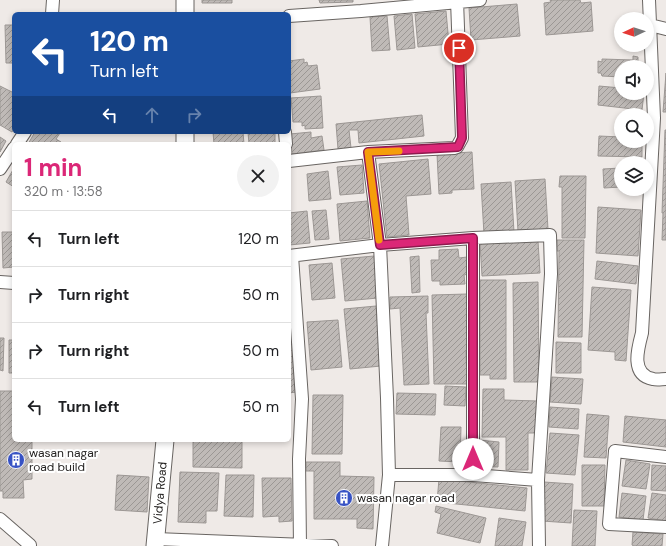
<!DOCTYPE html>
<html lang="en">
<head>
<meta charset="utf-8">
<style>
	body { margin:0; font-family:"DM Sans",sans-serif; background:#f2f2f2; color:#202124; height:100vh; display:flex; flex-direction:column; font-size:15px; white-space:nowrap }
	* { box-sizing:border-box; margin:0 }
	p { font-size:13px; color:#757577 }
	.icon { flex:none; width:22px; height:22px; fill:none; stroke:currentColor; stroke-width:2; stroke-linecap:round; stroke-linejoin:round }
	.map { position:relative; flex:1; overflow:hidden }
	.side { position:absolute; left:12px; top:142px; width:279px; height:300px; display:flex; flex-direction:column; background:#fff; border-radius:6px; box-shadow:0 2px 6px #0003 }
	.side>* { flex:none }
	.hud { position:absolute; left:12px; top:12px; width:279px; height:122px; border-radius:6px; box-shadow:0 2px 6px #0003; background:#1a4fa0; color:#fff; overflow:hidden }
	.needle { width:26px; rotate:266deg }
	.tools { position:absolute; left:614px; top:12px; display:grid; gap:8px }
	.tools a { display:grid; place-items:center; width:40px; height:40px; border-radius:50%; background:#fff; box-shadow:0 2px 6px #0003; font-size:20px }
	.pin { position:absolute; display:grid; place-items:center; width:34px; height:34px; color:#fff; margin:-17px; border:2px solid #fff; border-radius:50%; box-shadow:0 1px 4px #0007 }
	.me { position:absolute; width:44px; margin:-22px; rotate:0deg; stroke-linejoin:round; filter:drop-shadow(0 0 3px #0008) }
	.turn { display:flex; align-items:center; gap:14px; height:84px; padding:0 12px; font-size:18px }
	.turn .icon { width:52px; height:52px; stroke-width:2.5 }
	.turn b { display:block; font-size:28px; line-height:34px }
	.lanes { display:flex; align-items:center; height:38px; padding:0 12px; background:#0003; justify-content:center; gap:20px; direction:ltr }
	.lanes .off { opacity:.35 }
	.round { display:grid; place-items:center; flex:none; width:42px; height:42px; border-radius:21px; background:#f2f2f2 }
	.headline { display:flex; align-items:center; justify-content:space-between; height:68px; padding:0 12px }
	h1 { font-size:24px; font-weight:700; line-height:30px; color:#db2777 }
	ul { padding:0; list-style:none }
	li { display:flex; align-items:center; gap:12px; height:56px; padding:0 12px; border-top:1px solid #e0e0e0 }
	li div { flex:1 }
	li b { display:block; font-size:15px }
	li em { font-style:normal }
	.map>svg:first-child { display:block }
</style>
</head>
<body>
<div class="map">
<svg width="666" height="546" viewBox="0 0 666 546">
	<defs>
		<pattern id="building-hatch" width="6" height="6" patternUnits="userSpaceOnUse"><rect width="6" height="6" fill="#bfbab7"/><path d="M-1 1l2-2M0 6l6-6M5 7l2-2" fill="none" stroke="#9b9794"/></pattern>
	</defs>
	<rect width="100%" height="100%" fill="#efeae7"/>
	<!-- building -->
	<path fill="url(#building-hatch)" stroke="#9c9794" d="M202,0H232V3H202Z
		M319,0H353V2L320,3Z
		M550,0H580L581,3L591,2L593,31L546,35L544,3L551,2Z
		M517,4L520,36L471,40L469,8Z
		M446,11L449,44L418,47L415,14Z
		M412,14L415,48L397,50L394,16Z
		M387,16L390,50L372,51L370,17Z
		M5,25H14V63H6Z
		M633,56L638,57V67H621V77L602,76L601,73H598V61L602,62V59L633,60Z
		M304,59V63L307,62L308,66L317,65L320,89L290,93L289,61Z
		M666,73V112H663Z
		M0,86L14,93V129L12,132L0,125Z
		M599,86L621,88V93H644L642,110L598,105Z
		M321,96L323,128L305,129V125L302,126V122H293L291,98Z
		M422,115L424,136L359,143L358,130H349L351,148L338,149L336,124Z
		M665,130H666V240H662L663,213H662Z
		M35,132H58L60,133L56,139L61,142L60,144H28Z
		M213,132H243L244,144H214Z
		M248,132H275V144H249Z
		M311,132V138L322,136L324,150L292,154L290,134Z
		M599,136L621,137V141H642V157L598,156Z
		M0,137L6,141L0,152Z
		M472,152L474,189L452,190V193L439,194L437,154Z
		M428,159L431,194L406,196L409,235L387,237L379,164Z
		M362,165L364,193L340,195L337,167Z
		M14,168V187L6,182Z
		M621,168V187L604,188L603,169Z
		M328,171L331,199L309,201L307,174Z
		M560,176H586L585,238H562V187H559Z
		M545,179L548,229L518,231L515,181Z
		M511,182L514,232L484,234L481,184Z
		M367,201L370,238L340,241L337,204Z
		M598,207L641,210L638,256L596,253Z
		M326,210L329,239L315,240L312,211Z
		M307,211L310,243L289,245V213Z
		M2,232H14V267L3,268Z
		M557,240H584L582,337H558L559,251H557Z
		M538,241L540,273L482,276L480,243Z
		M458,249L459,258L467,257L468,274L464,275L465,284L440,285V281H432L431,260H439V250Z
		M374,256L378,298L345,301L341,259Z
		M419,256L420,292L412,293L410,257Z
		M597,261L638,266L636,284L595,279Z
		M332,263L335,298L312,300L309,265Z
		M480,280H506V379H490V375H480Z
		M538,282L539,382H514L513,283Z
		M592,287L631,290L626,361L615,360V352L588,350Z
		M467,294L468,350H466L467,384H434L432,295Z
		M428,296V313H426L429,384L404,385L400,308L390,309V297Z
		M376,306L381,366L350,369L344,309Z
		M338,320L342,367L311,370L307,322Z
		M289,324H291L296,392L289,393Z
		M0,338H4L3,371L0,370Z
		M9,340H14V373H9Z
		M556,342L581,343V373H556Z
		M552,377L583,379L581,404L550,402Z
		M445,386L466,387L465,406L444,405Z
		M483,389H504V400L538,401L537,433H528V470H506V437H482Z
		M0,391H14V440H32V479L23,480L24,498H3V491H0Z
		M397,393L436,394L435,415L396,414Z
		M313,395H343L342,454H312Z
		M550,407L579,409L578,429L549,427Z
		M587,414L609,416L606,458L584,457Z
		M625,416L666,420V447L623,442Z
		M441,427H461L460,462L439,461Z
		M550,433L579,435L575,475L546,473Z
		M479,440L499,442L498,467L477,466Z
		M193,441H242V468L193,467Z
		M626,460L650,464L646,489L622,486Z
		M306,462H340V476L374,477L373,529L357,528V519H314V471H306Z
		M582,465H605L604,506H582Z
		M652,465L666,466V491L651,490Z
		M180,472L219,473L217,511H206V523L178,522Z
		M117,475L149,477L147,512L115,510Z
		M226,475H254L253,517L224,516Z
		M262,478H291L292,521L279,522V516L263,517Z
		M439,479L527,488L525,511L437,502Z
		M544,482L573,484L571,523L542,521Z
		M622,493L646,496L643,520L619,517Z
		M652,493L666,495V521L648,518Z
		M436,506L486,518L480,543L437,533L441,514L435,512Z
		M574,510L597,511L595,546H572Z
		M499,518L526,522L522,546H495Z
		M633,532L663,534L662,546H634L632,545Z"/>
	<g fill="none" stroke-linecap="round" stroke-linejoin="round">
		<!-- street casing -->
		<g stroke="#696562" stroke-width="14">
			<path id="street" d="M649,0L654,118L642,333C638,348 630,375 653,379C657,380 662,379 666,379
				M52,14L53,0
				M289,16L361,11L480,0
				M650,25L666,29
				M285,132L286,144
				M17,144L25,132
				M368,152L380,245L387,398L389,475L382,546
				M289,161L368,152L454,148L457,147L462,138L457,0
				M0,169L14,148
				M473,238V475
				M289,256L380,245L473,238L550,235L551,274L538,480L539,546
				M292,256L302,399L299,459L300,546
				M0,282L14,283
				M666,457L615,451L609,524L666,527
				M389,475H473L538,480
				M0,519L30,545
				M156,539L332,546"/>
		</g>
		<!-- secondary casing -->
		<g stroke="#696562" stroke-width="19">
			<path id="secondary" d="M185,14V0
				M185,144V132
				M155,546L165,440"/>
		</g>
		<!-- street -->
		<use href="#street" stroke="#fff" stroke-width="12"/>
		<!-- secondary -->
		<use href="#secondary" stroke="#fff" stroke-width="17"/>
	</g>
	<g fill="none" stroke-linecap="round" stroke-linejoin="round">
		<!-- route casing -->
		<g stroke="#8e194d" stroke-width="10">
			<path id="route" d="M459,48L462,138L458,147L368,152L380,245L473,238V459"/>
		</g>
		<!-- route -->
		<use href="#route" stroke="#db2777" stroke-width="7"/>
		<!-- slow -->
		<path stroke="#f59e0b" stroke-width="7" d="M379,240L368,152L399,151"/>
	</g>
	<!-- icons -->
	<defs>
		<g id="building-disc" transform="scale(0.9)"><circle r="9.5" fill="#3752c4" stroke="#fff"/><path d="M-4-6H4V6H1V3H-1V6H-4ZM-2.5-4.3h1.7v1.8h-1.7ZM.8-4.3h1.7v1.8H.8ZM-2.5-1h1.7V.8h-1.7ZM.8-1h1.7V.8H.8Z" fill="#fff"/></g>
	</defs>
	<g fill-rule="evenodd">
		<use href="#building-disc" x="16" y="460"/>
		<use href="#building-disc" x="344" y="498"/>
	</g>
	<g text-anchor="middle" stroke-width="4" stroke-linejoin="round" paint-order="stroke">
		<!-- poi labels -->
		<g font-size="12" fill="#262423" stroke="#fff" text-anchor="start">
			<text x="29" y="457">wasan nagar<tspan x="29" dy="14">road build</tspan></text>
			<text x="357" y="502">wasan nagar road</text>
		</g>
		<!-- street labels -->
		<g font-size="12" fill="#262423" stroke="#fff">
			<text transform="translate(160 493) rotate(-85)" y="4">Vidya Road</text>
		</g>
	</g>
</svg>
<div class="tools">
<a><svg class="needle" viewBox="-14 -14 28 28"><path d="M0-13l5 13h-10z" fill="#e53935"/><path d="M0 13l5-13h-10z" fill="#757577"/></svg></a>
<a><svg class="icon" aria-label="sound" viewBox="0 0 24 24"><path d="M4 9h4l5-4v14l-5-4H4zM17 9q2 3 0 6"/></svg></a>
<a><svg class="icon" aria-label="search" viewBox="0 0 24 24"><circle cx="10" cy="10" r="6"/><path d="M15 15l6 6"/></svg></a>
<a><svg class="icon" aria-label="layers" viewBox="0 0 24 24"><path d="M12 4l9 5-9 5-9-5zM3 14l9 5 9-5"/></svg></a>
</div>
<div class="pin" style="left:459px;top:48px;background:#d93025"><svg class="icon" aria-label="arrive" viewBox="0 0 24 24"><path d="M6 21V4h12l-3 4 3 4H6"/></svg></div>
<svg class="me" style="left:473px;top:459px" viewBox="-20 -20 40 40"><circle r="19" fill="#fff"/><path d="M0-13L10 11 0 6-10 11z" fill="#db2777"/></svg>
<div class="hud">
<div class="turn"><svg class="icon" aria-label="left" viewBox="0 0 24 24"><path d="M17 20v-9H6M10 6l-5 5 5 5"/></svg><div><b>120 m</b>Turn left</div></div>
<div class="lanes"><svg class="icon" aria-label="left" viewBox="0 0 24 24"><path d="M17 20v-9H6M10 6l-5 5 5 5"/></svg><svg class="icon off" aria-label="ahead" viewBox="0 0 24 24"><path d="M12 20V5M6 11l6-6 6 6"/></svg><svg class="icon off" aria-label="right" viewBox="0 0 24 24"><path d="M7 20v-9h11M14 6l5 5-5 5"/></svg></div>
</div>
<section class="side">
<div class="headline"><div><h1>1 min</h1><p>320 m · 13:58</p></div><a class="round"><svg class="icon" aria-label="close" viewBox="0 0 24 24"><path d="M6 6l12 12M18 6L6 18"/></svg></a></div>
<ul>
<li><svg class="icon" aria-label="left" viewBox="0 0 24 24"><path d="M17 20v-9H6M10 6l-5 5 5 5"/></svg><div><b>Turn left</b></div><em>120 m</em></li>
<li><svg class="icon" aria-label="right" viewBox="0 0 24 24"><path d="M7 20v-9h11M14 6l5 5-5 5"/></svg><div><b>Turn right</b></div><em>50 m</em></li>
<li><svg class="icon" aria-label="right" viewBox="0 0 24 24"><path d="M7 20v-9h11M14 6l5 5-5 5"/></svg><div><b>Turn right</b></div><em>50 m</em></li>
<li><svg class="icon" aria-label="left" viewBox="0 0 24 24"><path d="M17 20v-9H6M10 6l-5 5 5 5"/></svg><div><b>Turn left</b></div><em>50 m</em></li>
</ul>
</section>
</div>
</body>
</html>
